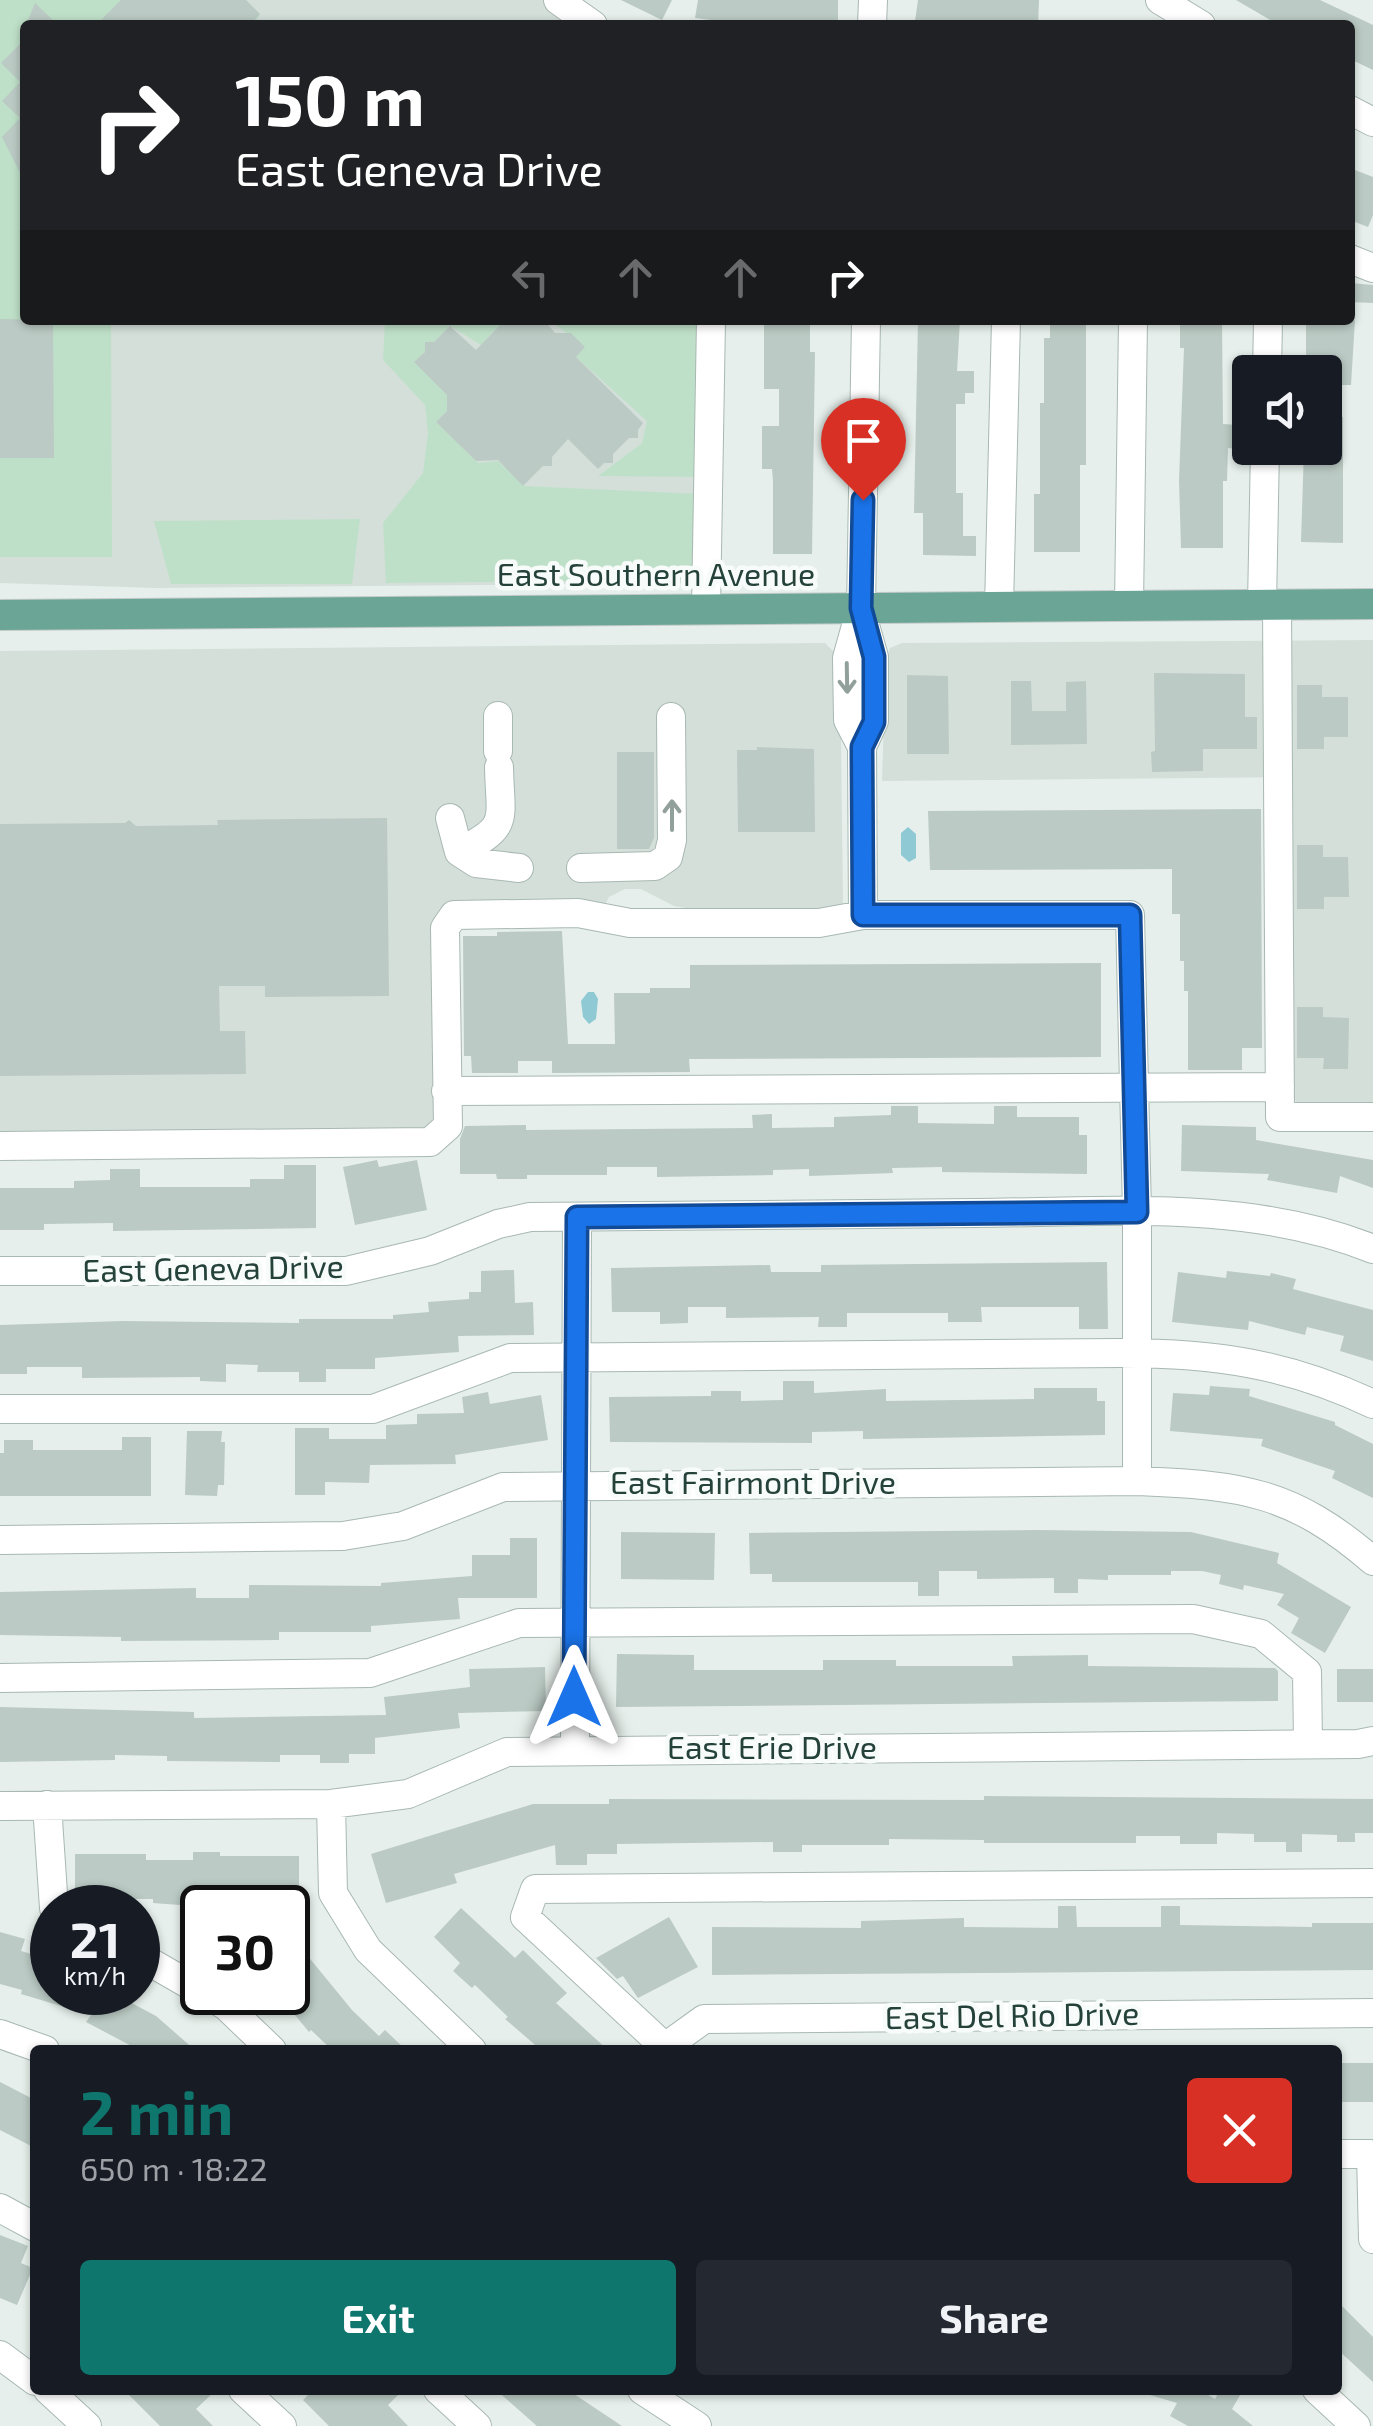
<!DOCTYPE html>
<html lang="en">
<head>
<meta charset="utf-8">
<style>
	body { margin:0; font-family:"Exo 2",sans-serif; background:#242831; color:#f1f3f6; height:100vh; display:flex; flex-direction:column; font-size:38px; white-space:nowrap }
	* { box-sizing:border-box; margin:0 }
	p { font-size:32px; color:#9ea1a6 }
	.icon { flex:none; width:55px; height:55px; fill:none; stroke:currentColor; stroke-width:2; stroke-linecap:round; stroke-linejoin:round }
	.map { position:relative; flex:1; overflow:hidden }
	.side { position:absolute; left:30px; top:2045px; width:1312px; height:350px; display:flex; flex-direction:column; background:#171b24; border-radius:10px; box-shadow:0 2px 8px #0004 }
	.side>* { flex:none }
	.top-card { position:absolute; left:20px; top:20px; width:1335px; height:305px; border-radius:10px; box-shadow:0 2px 8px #0004; background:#202124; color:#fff; overflow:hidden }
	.fabs { position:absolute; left:1232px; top:355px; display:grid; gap:20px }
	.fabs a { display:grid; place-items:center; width:110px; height:110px; border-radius:10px; background:#171b24; box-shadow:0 2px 8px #0004; font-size:50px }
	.speed { position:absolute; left:30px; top:1885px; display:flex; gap:20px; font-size:50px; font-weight:700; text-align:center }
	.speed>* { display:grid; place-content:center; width:130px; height:130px; border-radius:50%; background:#171b24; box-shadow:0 2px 8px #0004; line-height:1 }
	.speed small { font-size:25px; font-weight:400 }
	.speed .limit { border:5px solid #111; border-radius:15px; background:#fff; color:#111 }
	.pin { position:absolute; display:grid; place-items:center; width:85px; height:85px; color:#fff; margin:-102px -42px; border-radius:50% 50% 50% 0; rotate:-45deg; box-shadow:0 0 10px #0007 }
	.pin .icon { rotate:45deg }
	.me { position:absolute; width:110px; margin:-55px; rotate:0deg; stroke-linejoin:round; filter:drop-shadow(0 0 8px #0008) }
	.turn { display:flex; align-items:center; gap:35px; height:210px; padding:0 50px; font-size:45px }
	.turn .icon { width:130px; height:130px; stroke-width:2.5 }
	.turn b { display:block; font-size:70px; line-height:85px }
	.lanes { display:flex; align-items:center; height:95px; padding:0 50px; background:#0003; justify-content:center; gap:50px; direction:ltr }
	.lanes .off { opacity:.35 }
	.round { display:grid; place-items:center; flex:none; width:105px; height:105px; border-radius:10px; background:#242831 }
	.head { display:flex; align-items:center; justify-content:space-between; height:170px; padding:0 50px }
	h1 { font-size:60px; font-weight:700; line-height:75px; color:#0f766e }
	.action { display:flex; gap:20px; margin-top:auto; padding:20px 50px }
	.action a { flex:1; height:115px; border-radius:10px; background:#0f766e; color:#fff; font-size:40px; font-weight:700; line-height:115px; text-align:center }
	.action a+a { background:#242831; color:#f1f3f6 }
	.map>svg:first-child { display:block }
</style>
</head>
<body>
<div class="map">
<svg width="1373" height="2426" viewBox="0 0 1373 2426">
	<rect width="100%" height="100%" fill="#e6efeb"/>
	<!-- built -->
	<path fill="#d4dfda" d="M0,0H558L593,25H25V320H712L706,583L156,588L0,583Z
		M1373,640V1108L1302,1109L1287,1090L1286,777L882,781L886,659L890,648L902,643Z
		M825,643L840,658L843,904L827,908L691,909L674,906L641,889H625L609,897L600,915H454L446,1091L430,1142L0,1146V651Z"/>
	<!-- green -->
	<path fill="#bfe0c8" d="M0,0H246L260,14L254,25H25V320H111L112,557H0Z
		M385,320H505L481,345L450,326L415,362L447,395V411L436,422L478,463L498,461L524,486L700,494L699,580L386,583L383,523L423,473L428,433L425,405L383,360Z
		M549,320H700L702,477L598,476L642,443L647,421L576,357L585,347Z
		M360,519L352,584H171L154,521Z"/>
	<!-- water -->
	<path fill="#8ec9d4" d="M908,827L916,834V858L909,862L901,855V833Z
		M588,992H594L598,999L596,1019L589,1024L583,1017L581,1001Z"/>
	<!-- building -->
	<path fill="#bbcac4" d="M121,0H246L260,14L250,25H96Z
		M621,0H672L662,20Z
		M698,0H838V25H749L695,18Z
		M918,0H1039L1038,25H944L915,21Z
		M1236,0H1320L1373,25V70L1350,59V25H1279Z
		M35,3L58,25H26Z
		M25,39V183L2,137L20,118L2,101L20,82L1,63Z
		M1355,170L1373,177V215L1368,227L1350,220V183Z
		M1350,283L1373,285V303L1350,302Z
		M0,319L53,320L54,458H0Z
		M505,320H544L555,333H571L585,347L576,357L643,423L638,430V438H629L613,454V463H604L598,469L568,439L552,457V466H543L523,486L498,460L476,461L436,422L447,411V395L414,362L425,352V342H434L450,326L476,350Z
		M764,320H810V352H815L812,554H773V481L772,469H762V426H779V389H764Z
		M918,320H960L957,371H974V393H965V404H956V493H963V536H976V556L923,555V513H914Z
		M1050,320H1086V465H1080V552H1034V494H1040V403H1044V338H1050Z
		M1180,320H1222L1223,424L1238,425L1237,449L1228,448L1227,481H1223V548H1181L1179,480L1184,348H1180Z
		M1306,320H1355L1351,385H1325V372H1306Z
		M1325,417H1343V543L1301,542L1304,448H1325Z
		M1154,673L1245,674V717H1257V749H1203V771L1152,772L1151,752L1155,751Z
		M907,675L948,676L949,754H907Z
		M1011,681H1031L1032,711H1066V682L1086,681L1087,744L1011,745Z
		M1297,685H1322V697H1348V737H1324V749H1297Z
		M757,747L814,749L815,832H738L737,750H757Z
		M617,752H654V838L649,849H617Z
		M1261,809L1262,1048H1242V1070H1188V991H1184V961H1180V914H1172V869L930,870L928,811Z
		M387,818L389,996L265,997V986H219L220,1031H245L246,1074L0,1076V824L125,823L129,820L136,826L218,825L217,820Z
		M1297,845H1323V857H1348L1349,897H1324V909H1297Z
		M562,931L568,1044H615L614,993H650V988H690V965L1101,963V1057L689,1059L690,1072L552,1073V1061H518V1073H472L471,1056H464L463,936H497V932Z
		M1297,1007H1323V1017L1349,1018L1348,1069H1323L1324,1058H1297Z
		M891,1106H918V1123L994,1124V1106H1017V1117H1079V1135H1087V1174L942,1172V1167L892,1168L893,1173L809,1176V1169L773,1170V1175L657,1177V1167H607V1175H527V1179H497L496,1174H460V1139L465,1126L526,1125V1130L753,1128L752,1115L772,1114V1128L834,1127V1117L891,1115Z
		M1182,1125L1256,1127V1140L1373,1160V1188L1340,1176L1337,1193L1267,1180L1269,1174L1181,1171Z
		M377,1160L379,1167L417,1160L427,1210L355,1225L343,1167Z
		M284,1165H316V1228L113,1231V1223L44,1224V1230H0V1188H74V1181L110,1180V1169H140V1187H250V1179H284Z
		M1107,1262L1108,1329H1079V1307H981L982,1322H948V1313H847V1327H818L819,1317L726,1318V1307H688V1323L660,1324V1312H612L611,1268L770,1265L771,1272H821V1265Z
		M514,1270L515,1303L533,1302L534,1335L458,1336L459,1352L375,1358V1369H326V1382H299V1372H257L258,1365L226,1364V1382L200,1381V1377L82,1378V1367H27V1374H0V1325L123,1321L299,1323V1319H393V1315L429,1312L428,1302L469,1299V1292H481V1271Z
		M1227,1271L1270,1276L1271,1273L1296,1279L1293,1289L1373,1310V1361L1340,1351L1344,1336L1307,1327L1305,1335L1249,1321L1248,1330L1172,1322L1178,1272L1226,1278Z
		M783,1381H814V1393L886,1389V1401L1034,1399V1388H1097V1401H1105V1435L863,1439V1431L812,1432V1443L610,1442L609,1397L711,1396V1391H741V1401L783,1400Z
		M1210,1386L1250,1389L1249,1396L1335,1422V1425L1373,1444V1498L1332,1478L1335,1471L1261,1446L1263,1439L1170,1431L1173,1393L1209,1395Z
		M488,1392L490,1404L541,1395L548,1440L455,1455L456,1464L370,1465L369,1483L325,1482V1495H295V1428H329V1439H386V1425L417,1424V1414L464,1413L462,1397Z
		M187,1431H222L221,1442H225L224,1485H218L217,1496L185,1495Z
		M122,1437H151V1496H0V1453H4V1440H33V1450H122Z
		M1037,1530L1191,1532L1279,1553L1277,1563L1351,1607L1325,1653L1291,1633L1299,1618L1277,1605L1284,1594L1244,1585L1243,1590L1219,1584L1221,1575L1202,1571H1171V1575H1108V1580L1078,1579V1593H1054V1578L977,1579V1571H939V1596H918V1582H772V1574H750L749,1533Z
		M621,1532L715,1533L714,1580L621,1579Z
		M510,1538H537V1598H458L460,1619L371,1626V1632H279V1640L121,1641V1637L0,1635V1592L196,1588V1598H249V1585L381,1586V1583L472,1576V1555H510Z
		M617,1654L694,1655V1670H823V1660H896V1666H1013L1012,1656L1088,1655V1666L1275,1668L1278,1671V1701L616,1707Z
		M545,1667L546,1711L458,1713L460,1728L375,1738V1754H349V1763H320V1755H280V1762L167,1761V1756L115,1755V1760L0,1762V1707L194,1712V1718L386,1715L384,1697L470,1687L469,1669Z
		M1337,1669H1373V1702H1337Z
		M984,1796L1373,1799V1833H1355V1842H1337V1835L1302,1834V1852H1286V1842H1254V1834L1217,1833V1844H1180V1836H1136V1843H984V1840L889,1839V1845H802V1852H773V1842L617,1844V1854H587V1865H556L555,1845L454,1874L457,1883L386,1903L371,1854L533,1804H609V1799L984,1800Z
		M193,1852H220V1856H299V1897H220V1908L153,1903V1899H75V1854H146V1860H193Z
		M1058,1906H1076L1077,1927H1161V1906H1180V1925L1312,1927V1923H1373V1970L712,1975V1927L861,1928V1921L964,1918V1927L1058,1928Z
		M461,1908L515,1958L523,1950L567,1993L556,2003L608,2050H541L505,2019L508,2017L475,1985L472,1988L453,1971L460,1963L434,1937Z
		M669,1917L698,1967L638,1998L623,1976L617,1979L596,1958Z
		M0,1932L25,1939L21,1951L52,1960V1992H111L156,2016L195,2050H139L86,2022L91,2015L21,1994L22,1990L0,1984Z
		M302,1949L352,2010L379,2036L385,2030L406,2050H332L311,2030L309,2032L276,1992H288V1961Z
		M1338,2063H1373V2102H1338Z
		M0,2082L35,2100V2148L0,2130Z
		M0,2235L28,2246L21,2263L33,2268L17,2305L0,2298Z
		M1338,2302L1373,2337V2382L1338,2350Z
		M124,2390H216L196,2409L213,2426H160Z
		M313,2390H403L388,2405L408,2426H329L303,2400Z
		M496,2390H568L622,2426H537Z
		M1150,2390H1200L1215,2399L1220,2390H1243L1232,2409L1253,2426H1188L1170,2416L1177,2403L1150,2395Z"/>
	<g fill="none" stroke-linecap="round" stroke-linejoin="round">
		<!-- minor casing -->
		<g stroke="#a8b8b2" stroke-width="30">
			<path id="minor" d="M558,0L593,25
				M1160,0L1201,25
				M872,25L873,0
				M1350,110L1373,122
				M1350,259L1373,268
				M1267,372L1268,320
				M1262,605L1265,448
				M1277,605L1280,1117H1373
				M1129,606L1133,320
				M999,607L1006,320
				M706,609L711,320
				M861,611L874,657V721L862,747L863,915
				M498,716V751
				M862,747L848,720L847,658L861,608L866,320
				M450,818L459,852L476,863L519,868
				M459,852C511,826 500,821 499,767
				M581,868L655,866L668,857L672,840L671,717
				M446,1091L1280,1087
				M0,1146L430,1142L448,1126L445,928L454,915L578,913L630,923H819L863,915H1130L1137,1212V1481
				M0,1271H346L430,1251L498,1224L530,1217C679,1217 828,1214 976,1213C1108,1212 1249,1199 1373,1249
				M0,1409H373L510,1358L1121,1353C1215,1353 1288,1364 1373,1404
				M0,1540L343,1536L403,1526L503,1487L1137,1481C1241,1485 1292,1491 1373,1561
				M0,1678L370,1673L519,1623L1193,1619L1261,1634L1307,1672L1308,1744
				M575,1749L577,1217
				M331,1804L333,1893L368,1950L472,2050
				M47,1805L54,1908
				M0,1806L331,1804L408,1794L507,1752L1358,1744L1373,1741
				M138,1955L202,1992
				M203,1992L226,2006L272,2050
				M0,2034L45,2050
				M661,2050L704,2019L1373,2013
				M668,2050L525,1917L535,1889L1373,1883
				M1338,2154H1371L1373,2239
				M0,2208L35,2227
				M0,2355L35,2381
				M48,2390L87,2426
				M243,2390L282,2426
				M438,2390L477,2426
				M642,2390L697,2426
				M1317,2390L1356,2426"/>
		</g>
		<!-- major casing -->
		<g stroke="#c2cac8" stroke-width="32">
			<path id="major" d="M0,615L1373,604"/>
		</g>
		<!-- minor -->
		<use href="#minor" stroke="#fff" stroke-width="28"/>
		<!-- major -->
		<use href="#major" stroke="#6aa596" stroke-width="30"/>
	</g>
	<!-- one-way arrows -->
	<defs><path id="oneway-shaft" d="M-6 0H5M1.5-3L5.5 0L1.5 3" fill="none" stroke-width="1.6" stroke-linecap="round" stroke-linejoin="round" transform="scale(2.5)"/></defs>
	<g stroke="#92a09c">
		<use href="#oneway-shaft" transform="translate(847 678) rotate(89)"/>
		<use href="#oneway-shaft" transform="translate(672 815) rotate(-90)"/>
	</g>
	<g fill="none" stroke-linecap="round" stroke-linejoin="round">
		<!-- route casing -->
		<g stroke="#114b97" stroke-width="25">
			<path id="route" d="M574,1697L577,1217L1137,1212L1130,915H863L862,747L874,722V657L861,608L863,500"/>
		</g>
		<!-- route -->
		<use href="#route" stroke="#1a73e8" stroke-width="18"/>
	</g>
	<g text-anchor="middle" stroke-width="9" stroke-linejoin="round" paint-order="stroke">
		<!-- street labels -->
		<g font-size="32" fill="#24423a" stroke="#f7fbf9">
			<text x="656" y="586">East Southern Avenue</text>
			<text transform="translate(213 1269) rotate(-1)" y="11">East Geneva Drive</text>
			<text x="753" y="1494">East Fairmont Drive</text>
			<text x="772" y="1759">East Erie Drive</text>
			<text transform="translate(1012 2016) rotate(-1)" y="11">East Del Rio Drive</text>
		</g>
	</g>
</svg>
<div class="fabs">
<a><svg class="icon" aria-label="sound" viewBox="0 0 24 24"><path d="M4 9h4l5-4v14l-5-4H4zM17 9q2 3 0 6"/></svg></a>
</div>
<div class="speed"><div>21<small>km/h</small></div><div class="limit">30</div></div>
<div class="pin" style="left:863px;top:500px;background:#d93025"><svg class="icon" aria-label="arrive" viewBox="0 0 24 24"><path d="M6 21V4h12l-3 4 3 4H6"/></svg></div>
<svg class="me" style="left:574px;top:1697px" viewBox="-20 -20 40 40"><path d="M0-17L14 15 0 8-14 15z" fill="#1a73e8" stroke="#fff" stroke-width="4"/></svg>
<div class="top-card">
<div class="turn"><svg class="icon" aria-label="right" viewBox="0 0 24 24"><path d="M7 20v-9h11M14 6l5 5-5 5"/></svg><div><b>150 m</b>East Geneva Drive</div></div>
<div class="lanes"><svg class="icon off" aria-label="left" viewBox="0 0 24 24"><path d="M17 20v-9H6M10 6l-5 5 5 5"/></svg><svg class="icon off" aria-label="ahead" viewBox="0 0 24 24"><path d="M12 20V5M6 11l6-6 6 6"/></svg><svg class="icon off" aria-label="ahead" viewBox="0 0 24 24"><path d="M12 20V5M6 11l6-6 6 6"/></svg><svg class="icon" aria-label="right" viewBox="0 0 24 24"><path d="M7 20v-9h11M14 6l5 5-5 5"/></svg></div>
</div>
<section class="side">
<div class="head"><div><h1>2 min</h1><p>650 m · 18:22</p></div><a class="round" style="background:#d93025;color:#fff"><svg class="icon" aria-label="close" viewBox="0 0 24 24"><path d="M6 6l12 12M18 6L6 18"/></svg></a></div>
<div class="action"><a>Exit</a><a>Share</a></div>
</section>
</div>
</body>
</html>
